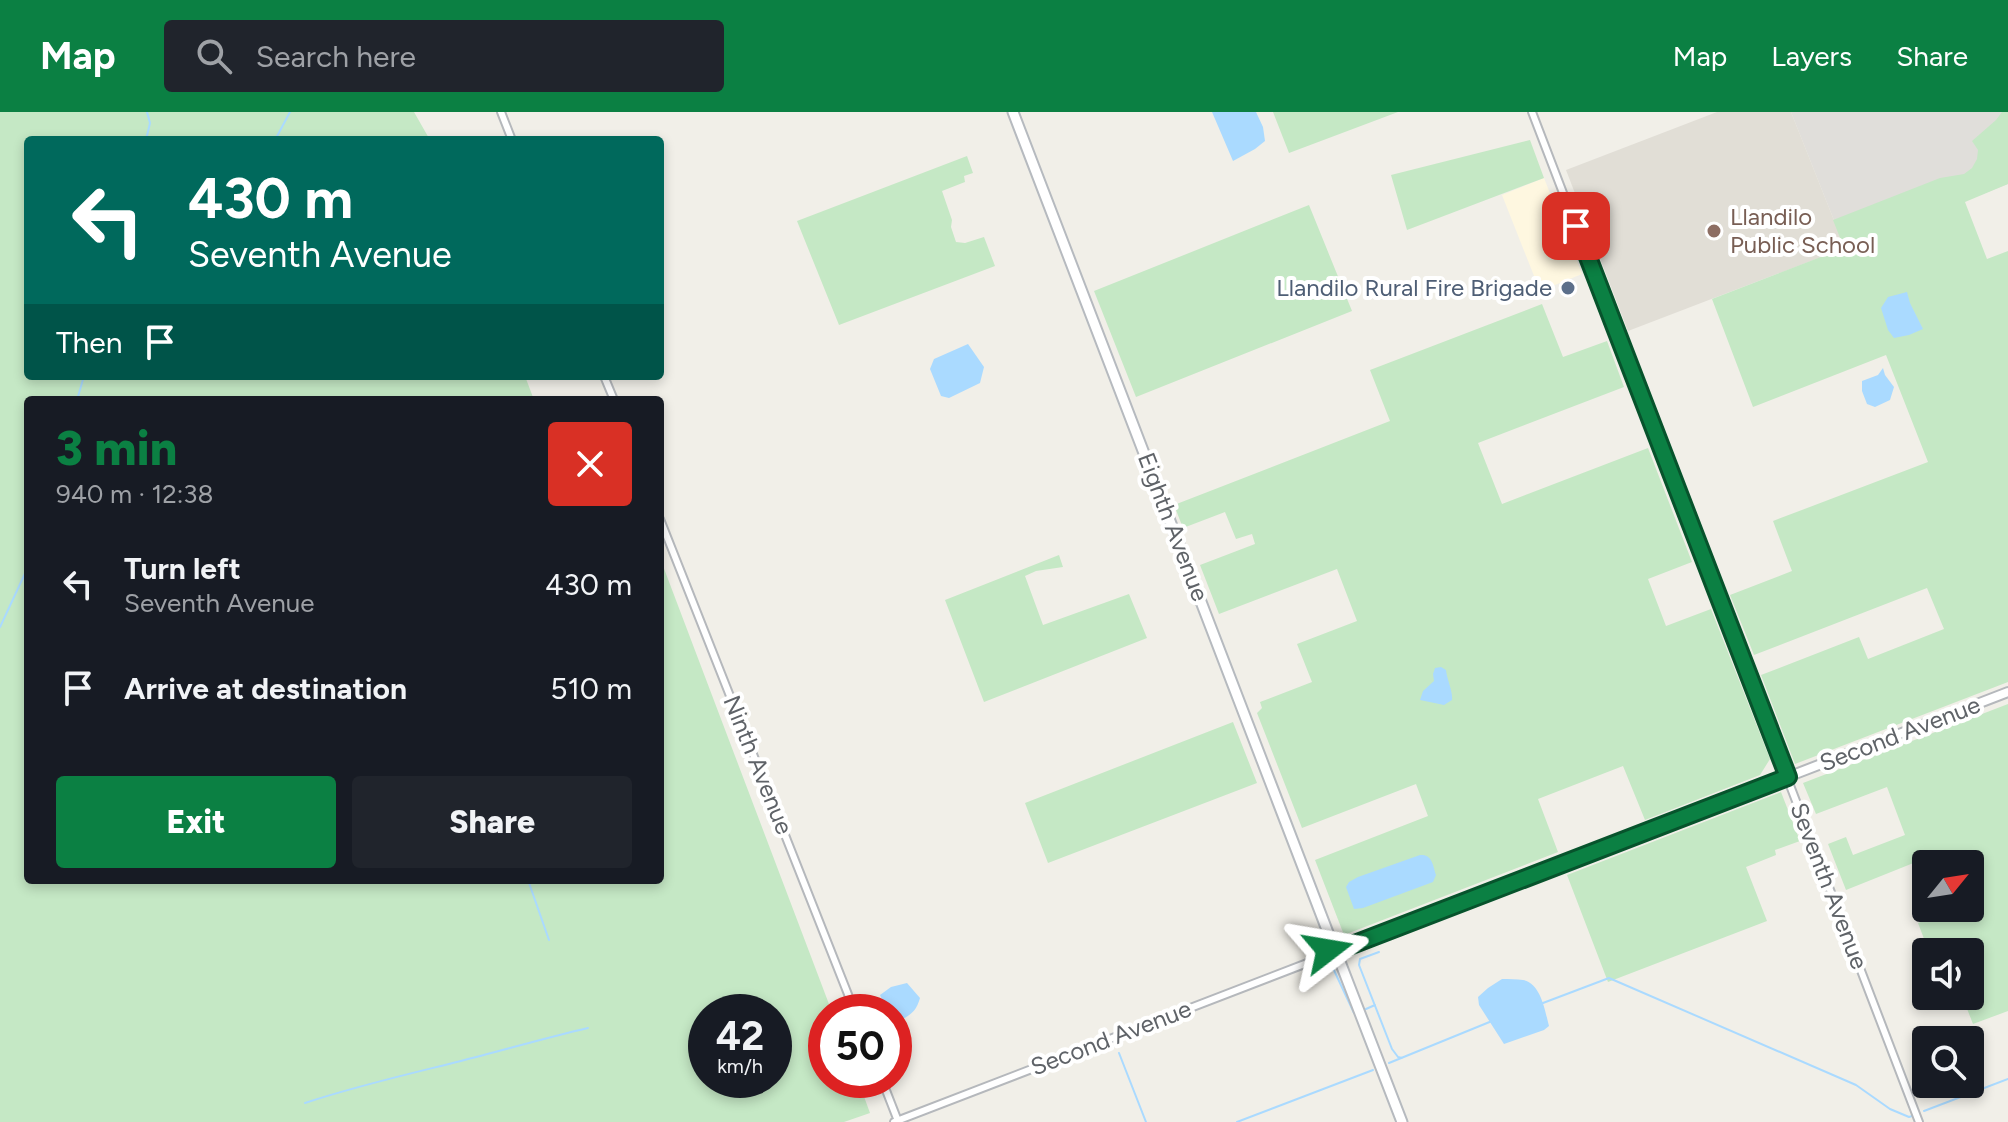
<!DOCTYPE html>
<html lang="en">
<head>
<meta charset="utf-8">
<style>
	body { margin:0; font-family:Figtree,sans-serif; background:#20242c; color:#f1f3f6; height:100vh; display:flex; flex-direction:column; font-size:30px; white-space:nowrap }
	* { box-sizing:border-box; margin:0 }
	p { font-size:26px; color:#9ea1a6 }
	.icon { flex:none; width:44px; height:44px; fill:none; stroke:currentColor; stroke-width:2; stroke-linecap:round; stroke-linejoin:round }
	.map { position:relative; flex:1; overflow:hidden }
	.sheet { position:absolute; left:24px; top:284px; width:640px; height:488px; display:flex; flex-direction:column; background:#171b24; border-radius:8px; box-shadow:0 4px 12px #0003 }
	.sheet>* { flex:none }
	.guide { position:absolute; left:24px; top:24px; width:640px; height:244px; border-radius:8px; box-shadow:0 4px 12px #0003; background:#00695c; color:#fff; overflow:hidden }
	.needle { width:52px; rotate:60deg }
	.tools { position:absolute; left:1912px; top:738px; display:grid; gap:16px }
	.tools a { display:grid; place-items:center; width:72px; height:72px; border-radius:8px; background:#171b24; box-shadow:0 4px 12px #0003; font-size:40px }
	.speed { position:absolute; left:688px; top:882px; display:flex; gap:16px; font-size:40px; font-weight:700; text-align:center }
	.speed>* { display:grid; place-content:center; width:104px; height:104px; border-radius:50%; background:#171b24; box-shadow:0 4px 12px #0003; line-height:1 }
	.speed small { font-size:20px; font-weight:400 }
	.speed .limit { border:12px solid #d22; background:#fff; color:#111 }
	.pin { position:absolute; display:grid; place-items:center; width:68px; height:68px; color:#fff; margin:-34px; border-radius:16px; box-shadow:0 4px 12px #0006 }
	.me { position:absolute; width:88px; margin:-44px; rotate:76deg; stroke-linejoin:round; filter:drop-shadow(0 0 6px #0008) }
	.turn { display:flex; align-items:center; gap:28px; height:168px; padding:0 32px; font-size:36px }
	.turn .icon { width:104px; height:104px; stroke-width:2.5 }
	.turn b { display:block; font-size:56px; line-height:68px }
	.then { display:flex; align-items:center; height:76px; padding:0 32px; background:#0003; gap:16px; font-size:30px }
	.round { display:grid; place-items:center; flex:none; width:84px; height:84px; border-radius:8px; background:#20242c }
	.headline { display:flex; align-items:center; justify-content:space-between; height:136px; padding:0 32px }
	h1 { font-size:48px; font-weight:800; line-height:60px; color:#0b8043 }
	.cta { display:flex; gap:16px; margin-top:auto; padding:16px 32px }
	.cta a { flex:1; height:92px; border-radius:8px; background:#0b8043; color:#fff; font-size:32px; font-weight:800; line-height:92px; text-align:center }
	.cta a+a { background:#20242c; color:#f1f3f6 }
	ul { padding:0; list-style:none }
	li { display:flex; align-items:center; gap:24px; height:104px; padding:0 32px }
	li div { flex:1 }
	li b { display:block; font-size:30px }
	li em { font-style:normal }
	header { display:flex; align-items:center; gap:48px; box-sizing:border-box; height:112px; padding:0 40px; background:#0b8043; color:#fff }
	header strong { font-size:38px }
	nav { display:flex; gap:44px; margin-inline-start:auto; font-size:28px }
	.search { width:560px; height:72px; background:#20242c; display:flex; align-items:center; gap:20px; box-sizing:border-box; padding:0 28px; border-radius:8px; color:#9ea1a6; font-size:30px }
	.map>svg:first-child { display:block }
</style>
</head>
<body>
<header>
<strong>Map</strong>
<div class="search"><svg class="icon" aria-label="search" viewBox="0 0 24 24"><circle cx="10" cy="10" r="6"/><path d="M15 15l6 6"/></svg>Search here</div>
<nav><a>Map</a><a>Layers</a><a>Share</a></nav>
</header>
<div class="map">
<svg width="2008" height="1010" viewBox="0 0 2008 1010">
	<rect width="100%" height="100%" fill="#f1efe8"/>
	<!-- commercial -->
	<path fill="#fef7e0" d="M1544,66L1582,162L1540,179L1502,83Z"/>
	<!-- industrial -->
	<path fill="#e0deda" d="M1791,0H2008V72L1845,136Z"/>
	<!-- education -->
	<path fill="#e1ded6" d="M1717,0H1791L1845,136L1628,219L1566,58Z"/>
	<!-- green -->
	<path fill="#c5e8c5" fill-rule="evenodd" d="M0,0H414L430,28H28V264H525L534,288H28V768H660V446L832,900H826V968H858L870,1001L844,1010H0ZM706,900H774V968H706Z
		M1273,0H1398L1289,41Z
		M2002,0H2008V72L1965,90L1987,147L2008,139V570L1795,652L1761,563L1859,525L1868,547L1944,517L1927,476L1754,543L1730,483L1792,459L1773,409L1928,350L1886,243L1753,295L1712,187L1844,136L1833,108L1940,66L1964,62L1972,56L1977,47L1978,38L1972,29L1996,8Z
		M1530,28L1544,66L1407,118L1391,63Z
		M967,44L973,61L964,64L965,70L942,79L952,108L951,115L956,130L965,131L984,125L995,154L839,213L797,109Z
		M1309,93L1352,199L1136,285L1094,179Z
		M1542,192L1563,245L1607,229L1624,275L1478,331L1502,392L1648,336L1692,450L1648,467L1666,514L1711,497L1770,647L1760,663L1645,708L1623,654L1538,687L1558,740L1344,823L1315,748L1428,704L1416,672L1302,716L1257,601L1262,596L1260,590L1312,570L1297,532L1357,509L1337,457L1219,502L1200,453L1255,432L1252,422L1236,427L1225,400L1183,416L1174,393L1390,309L1370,258Z
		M1059,443L1063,455L1036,459L1025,464L1043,513L1129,482L1147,526L984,590L945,488Z
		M2008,592V899L1973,912L1962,884H1970V840H1929L1918,811L1940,803L1938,796H1970V752H1946L1941,740L1846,778L1828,732L1846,725L1853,743L1905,723L1887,675L1816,702L1803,671Z
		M1233,610L1257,671L1048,751L1025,691Z
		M1781,680L1800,729L1775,738L1776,743L1746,755L1767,809L1608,870L1567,763Z"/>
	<!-- water -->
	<path fill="#aadaff" d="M1212,0H1256L1263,15L1265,29L1255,37L1233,49Z
		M1907,180L1910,191L1923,217L1909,223L1894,226L1888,218L1881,196L1888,185Z
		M968,232L984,255L980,271L949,286L941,284L930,257L934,247Z
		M1883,256L1885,263L1894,275L1890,288L1875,295L1867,292L1862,279V269L1878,263Z
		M1441,555L1446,558C1447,568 1453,579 1452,588L1444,593L1420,588L1423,579L1434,569L1433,562L1435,556Z
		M1420,743C1432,742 1433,753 1436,763L1433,770L1363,796L1354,797L1346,775L1349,770L1358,765Z
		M1502,867C1509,867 1517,867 1523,868C1541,871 1545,899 1549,914L1544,918L1504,932L1479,893L1478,885L1488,876Z
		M907,871L920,886C916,901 908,905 895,910L894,900H888L880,883L891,875Z"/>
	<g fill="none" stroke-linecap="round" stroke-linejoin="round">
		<!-- stream -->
		<path stroke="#aadaff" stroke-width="2" d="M146,28L150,11L147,0
			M275,28L290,0
			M77,288L84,264
			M0,515L28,455
			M528,768L549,828
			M1379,840L1360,847L1359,853L1392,937L1398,945L1402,946
			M1325,852L1332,854L1354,901
			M1543,891L1609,866L1856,973L1890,997L1909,1005L1912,1004
			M1366,897L1375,893
			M1119,941L1146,1010
			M1389,951L1492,909
			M305,991C356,974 409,962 461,949C504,938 545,926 588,916
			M1924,999L2008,967
			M1237,1010L1373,958"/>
		<!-- minor casing -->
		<g stroke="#b5b8bc" stroke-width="10">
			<path id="minor" d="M501,0L512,28
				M1532,0L1919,1010
				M604,264L614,288
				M660,407L855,900
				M882,968L898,1009
				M894,1010L1328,843"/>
		</g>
		<!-- tertiary casing -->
		<g stroke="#b5b8bc" stroke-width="12">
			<path id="tertiary" d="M1344,836L2008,580"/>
		</g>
		<!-- secondary casing -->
		<g stroke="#b6babf" stroke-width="13">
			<path id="secondary" d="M1013,0L1332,831
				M1328 839a8 8 0 1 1 16 0a8 8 0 1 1-16 0Z
				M1339,847L1402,1010"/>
		</g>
		<!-- minor -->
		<use href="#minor" stroke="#fff" stroke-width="6"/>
		<!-- tertiary -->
		<use href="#tertiary" stroke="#fff" stroke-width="8"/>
		<!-- secondary -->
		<use href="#secondary" stroke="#fff" stroke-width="9"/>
	</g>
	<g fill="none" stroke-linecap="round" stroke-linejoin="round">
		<!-- route casing -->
		<g stroke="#07532c" stroke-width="20">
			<path id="route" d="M1328,838L1332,831H1338L1344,836L1788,665L1576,114"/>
		</g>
		<!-- route -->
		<use href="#route" stroke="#0b8043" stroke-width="14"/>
	</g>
	<!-- markers -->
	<circle fill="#8d6e63" stroke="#fff" stroke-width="3" cx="1714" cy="119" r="8"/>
	<circle fill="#5c6f8a" stroke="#fff" stroke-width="3" cx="1568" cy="176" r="8"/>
	<g text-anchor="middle" stroke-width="8" stroke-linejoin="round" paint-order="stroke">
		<!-- education labels -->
		<g font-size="24" fill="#785e54" stroke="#fff" text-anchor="start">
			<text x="1730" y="113">Llandilo<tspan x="1730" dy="28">Public School</tspan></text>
		</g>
		<!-- service labels -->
		<g font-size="24" fill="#4e5e75" stroke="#fff" text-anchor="end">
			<text x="1552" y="184">Llandilo Rural Fire Brigade</text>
		</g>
		<!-- street labels -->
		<g font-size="24" fill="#5f6368" stroke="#fff">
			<text transform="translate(1173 415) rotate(69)" y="8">Eighth Avenue</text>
			<text transform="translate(1900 622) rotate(-21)" y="8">Second Avenue</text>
			<text transform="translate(758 653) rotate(68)" y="8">Ninth Avenue</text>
			<text transform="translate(1829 774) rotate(69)" y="8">Seventh Avenue</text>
			<text transform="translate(1111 926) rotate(-21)" y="8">Second Avenue</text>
		</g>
	</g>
</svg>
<div class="tools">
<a><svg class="needle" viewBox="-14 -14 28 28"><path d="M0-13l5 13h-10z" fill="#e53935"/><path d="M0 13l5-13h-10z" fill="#9ea1a6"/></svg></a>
<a><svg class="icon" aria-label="sound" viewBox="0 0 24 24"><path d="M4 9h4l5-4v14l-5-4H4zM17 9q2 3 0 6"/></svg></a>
<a><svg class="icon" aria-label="search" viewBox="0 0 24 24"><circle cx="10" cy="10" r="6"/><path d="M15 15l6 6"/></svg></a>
</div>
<div class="speed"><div>42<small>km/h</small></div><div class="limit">50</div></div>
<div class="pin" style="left:1576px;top:114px;background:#d93025"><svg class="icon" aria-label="arrive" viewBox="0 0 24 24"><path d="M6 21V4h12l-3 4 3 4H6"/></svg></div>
<svg class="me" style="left:1328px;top:838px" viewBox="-20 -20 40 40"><path d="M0-17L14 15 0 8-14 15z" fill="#0b8043" stroke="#fff" stroke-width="4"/></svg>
<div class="guide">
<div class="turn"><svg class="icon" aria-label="left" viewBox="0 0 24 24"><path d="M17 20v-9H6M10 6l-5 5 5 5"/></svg><div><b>430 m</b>Seventh Avenue</div></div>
<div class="then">Then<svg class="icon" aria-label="arrive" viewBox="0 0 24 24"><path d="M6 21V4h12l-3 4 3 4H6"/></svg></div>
</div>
<section class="sheet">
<div class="headline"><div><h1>3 min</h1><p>940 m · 12:38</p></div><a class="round" style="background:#d93025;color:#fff"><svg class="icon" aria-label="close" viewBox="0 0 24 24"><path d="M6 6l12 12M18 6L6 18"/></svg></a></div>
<ul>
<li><svg class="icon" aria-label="left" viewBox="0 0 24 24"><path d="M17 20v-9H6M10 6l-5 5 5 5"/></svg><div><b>Turn left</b><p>Seventh Avenue</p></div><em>430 m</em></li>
<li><svg class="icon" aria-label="arrive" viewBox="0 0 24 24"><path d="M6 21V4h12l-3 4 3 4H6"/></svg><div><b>Arrive at destination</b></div><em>510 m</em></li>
</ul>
<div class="cta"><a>Exit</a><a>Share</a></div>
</section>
</div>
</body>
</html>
